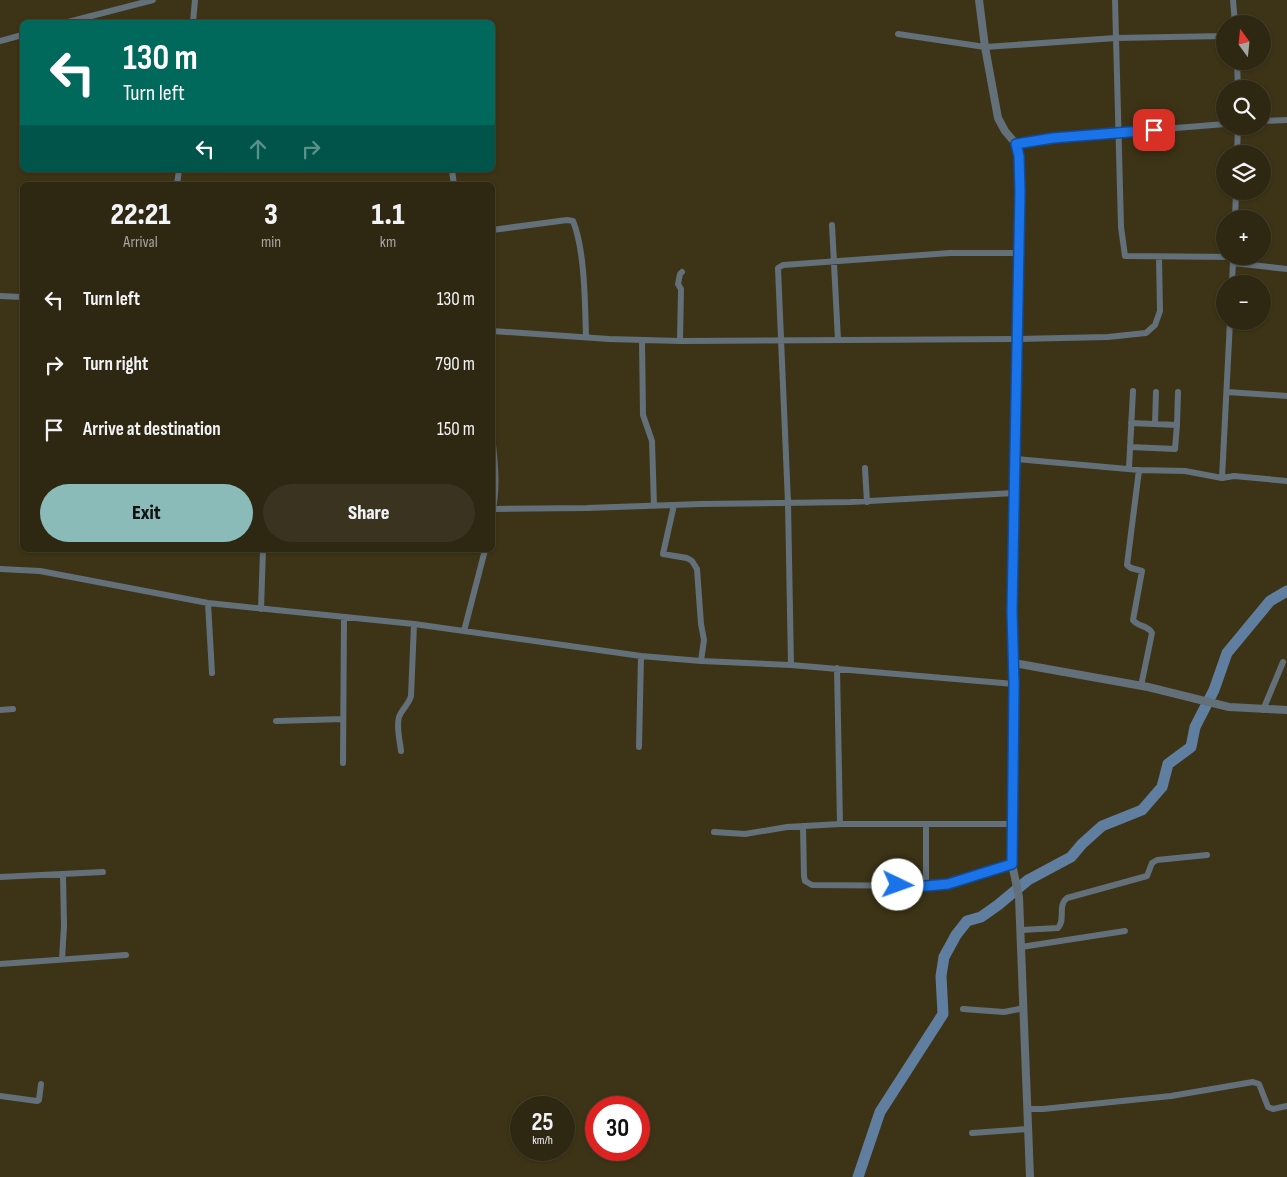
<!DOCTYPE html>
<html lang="en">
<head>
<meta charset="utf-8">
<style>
	body { margin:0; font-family:"Sofia Sans Condensed",sans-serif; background:#3a331f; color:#f1f3f6; height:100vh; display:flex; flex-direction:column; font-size:19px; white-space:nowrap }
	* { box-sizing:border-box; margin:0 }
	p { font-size:16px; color:#a7a59f }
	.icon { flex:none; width:28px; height:28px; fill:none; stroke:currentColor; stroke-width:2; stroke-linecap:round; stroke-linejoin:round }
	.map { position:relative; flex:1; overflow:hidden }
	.drawer { position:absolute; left:20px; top:182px; width:475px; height:370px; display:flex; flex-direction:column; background:#2e2711; border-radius:8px; box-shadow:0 1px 4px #0004,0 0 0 1px #494431 }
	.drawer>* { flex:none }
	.banner { position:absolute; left:20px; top:20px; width:475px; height:152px; border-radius:8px; box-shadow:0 1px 4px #0004,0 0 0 1px #494431; background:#00695c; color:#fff; overflow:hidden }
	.needle { width:32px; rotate:345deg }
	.tools { position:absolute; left:1216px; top:15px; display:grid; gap:10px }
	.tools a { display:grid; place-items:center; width:55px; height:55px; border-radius:50%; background:#2e2711; box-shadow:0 1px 4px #0004,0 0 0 1px #494431; font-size:25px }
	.speed { position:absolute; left:510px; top:1096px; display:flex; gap:10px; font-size:25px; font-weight:700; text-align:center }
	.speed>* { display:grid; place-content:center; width:65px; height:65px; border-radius:50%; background:#2e2711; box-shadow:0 1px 4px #0004,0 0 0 1px #494431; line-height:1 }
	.speed small { font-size:12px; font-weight:400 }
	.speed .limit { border:8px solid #d22; background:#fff; color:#111 }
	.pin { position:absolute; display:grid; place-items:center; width:42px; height:42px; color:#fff; margin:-21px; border-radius:10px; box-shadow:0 2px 8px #0006 }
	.me { position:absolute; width:55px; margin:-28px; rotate:93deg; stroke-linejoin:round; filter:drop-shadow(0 0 4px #0008) }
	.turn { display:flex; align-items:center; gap:18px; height:105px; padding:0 20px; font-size:22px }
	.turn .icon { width:65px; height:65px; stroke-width:2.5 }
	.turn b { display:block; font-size:35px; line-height:42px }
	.lanes { display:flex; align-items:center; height:48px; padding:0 20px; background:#0003; justify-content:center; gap:25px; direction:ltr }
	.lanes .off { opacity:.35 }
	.eta { display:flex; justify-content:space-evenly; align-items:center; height:85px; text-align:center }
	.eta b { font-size:30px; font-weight:800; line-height:35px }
	.button { display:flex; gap:10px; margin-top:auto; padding:10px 20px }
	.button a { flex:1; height:58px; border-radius:30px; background:#8bbbb9; color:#111; font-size:20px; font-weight:800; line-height:58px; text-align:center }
	.button a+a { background:#3a331f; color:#f1f3f6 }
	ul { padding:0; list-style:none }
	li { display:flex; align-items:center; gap:15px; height:65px; padding:0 20px }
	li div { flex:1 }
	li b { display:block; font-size:19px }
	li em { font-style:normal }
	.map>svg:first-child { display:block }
</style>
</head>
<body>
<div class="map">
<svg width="1287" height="1177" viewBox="0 0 1287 1177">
	<rect width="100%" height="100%" fill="#3d3417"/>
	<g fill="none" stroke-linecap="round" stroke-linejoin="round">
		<!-- river -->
		<path stroke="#607e9f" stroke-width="11" d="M858,1177L880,1112L943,1014L941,976L944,957L956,935L967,921L981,917L998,905L1028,880L1071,857L1082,844L1102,826L1142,810L1162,787L1168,764L1191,747L1195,727L1214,690L1227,653L1270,601L1287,591"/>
		<!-- minor -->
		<path stroke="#637079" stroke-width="6" d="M1115,0L1116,38L1225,36
			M1233,0L1235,24
			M68,22L153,0
			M193,22L195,0
			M898,34L985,47L1116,38L1121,227L1125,256L1233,257
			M0,41L22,35
			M1237,61L1238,89
			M1262,121L1287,120
			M1016,144L1053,138L1225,124
			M1237,154L1238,126
			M452,170L454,185
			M177,185L179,170
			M1235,219L1236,191
			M832,225L838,340
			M492,230L567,220L573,221C585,250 585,305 586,337
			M1233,263L1287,269
			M1232,284L1233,260
			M0,296L22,297
			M1230,321L1222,478L1234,476L1287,481
			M492,331L609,339L680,341L1017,339L1108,337L1146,333L1155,325L1160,311L1159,257
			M642,341L643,415L652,441L654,506
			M680,341L681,289L678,284L680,274L682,272
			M1227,392L1287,396
			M1131,423L1177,425L1178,392
			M1155,424L1156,392
			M492,435C495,462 498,488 492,514
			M1130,447L1175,449L1177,425
			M1015,459L1139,470L1185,471L1222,478
			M865,468L867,502
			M1129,468L1133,391
			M1139,470L1127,565L1131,568L1142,571L1133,620C1138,627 1148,625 1152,633L1141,686
			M674,505L663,554L687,558L692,561L697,569L701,624L704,640L701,661
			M493,509L587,508L701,504L851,502L1014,493
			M0,569L40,571L208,603L414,624L641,656L701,661L791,665L1014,684
			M208,603L212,673
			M261,609L263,550
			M464,631L485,550
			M791,665L788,503L778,268L783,265L950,253H1019
			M837,668L840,824
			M0,710L13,709
			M1263,710L1283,662
			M276,721L343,719
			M639,747L641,656
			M401,751C400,741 396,727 399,717C402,709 409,704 411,696L414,624
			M343,763L344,617
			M926,825V886
			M803,826L804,876L805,881L812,885L937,886L959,882L1012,864
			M714,832L745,834L787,827L840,824H1012
			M0,877L103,872
			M1021,930L1058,928C1066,919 1057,906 1067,898L1147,876L1152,863L1157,860L1207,855
			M1021,947L1125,931
			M62,959L64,926L63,875
			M0,964L126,955
			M963,1009L1004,1012L1024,1008
			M0,1096L37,1101L39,1100L41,1084
			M1028,1109H1043L1171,1096L1253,1082L1259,1084L1268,1107L1273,1109L1287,1106
			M972,1133L1028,1129"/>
		<!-- tertiary -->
		<path stroke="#637079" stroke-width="8" d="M979,0L985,47L998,118L1005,131L1016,144L1019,156V253L1012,611L1014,684L1012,824V864L1019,897L1030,1177
			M1014,663L1148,687L1229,707L1287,710"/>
	</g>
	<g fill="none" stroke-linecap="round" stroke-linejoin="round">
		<!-- route casing -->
		<g stroke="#114b97" stroke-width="12">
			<path id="route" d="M898,885L926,886L948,884L1012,864L1014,684L1012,611L1020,192L1019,156L1016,144L1053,138L1154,130"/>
		</g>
		<!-- route -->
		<use href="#route" stroke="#1a73e8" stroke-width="9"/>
	</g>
</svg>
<div class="tools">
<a><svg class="needle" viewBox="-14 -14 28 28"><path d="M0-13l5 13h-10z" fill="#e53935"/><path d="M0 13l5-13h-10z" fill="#a7a59f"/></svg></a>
<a><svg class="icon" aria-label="search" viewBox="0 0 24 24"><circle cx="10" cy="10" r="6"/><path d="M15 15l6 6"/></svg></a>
<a><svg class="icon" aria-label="layers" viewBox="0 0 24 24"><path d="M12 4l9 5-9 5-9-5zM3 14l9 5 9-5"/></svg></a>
<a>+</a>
<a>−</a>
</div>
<div class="speed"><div>25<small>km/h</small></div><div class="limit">30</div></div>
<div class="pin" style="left:1154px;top:130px;background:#d93025"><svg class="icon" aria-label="arrive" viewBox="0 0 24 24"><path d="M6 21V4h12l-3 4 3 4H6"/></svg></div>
<svg class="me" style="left:898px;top:885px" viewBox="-20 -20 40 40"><circle r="19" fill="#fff"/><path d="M0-13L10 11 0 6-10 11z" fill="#1a73e8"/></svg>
<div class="banner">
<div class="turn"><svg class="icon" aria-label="left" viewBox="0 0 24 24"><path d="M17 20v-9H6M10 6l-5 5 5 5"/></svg><div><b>130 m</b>Turn left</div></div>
<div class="lanes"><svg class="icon" aria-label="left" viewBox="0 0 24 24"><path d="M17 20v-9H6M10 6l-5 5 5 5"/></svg><svg class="icon off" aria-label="ahead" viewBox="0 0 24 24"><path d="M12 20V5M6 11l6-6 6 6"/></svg><svg class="icon off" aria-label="right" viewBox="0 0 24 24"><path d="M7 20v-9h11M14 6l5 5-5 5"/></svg></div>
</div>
<section class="drawer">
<div class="eta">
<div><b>22:21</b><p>Arrival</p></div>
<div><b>3</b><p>min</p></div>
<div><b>1.1</b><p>km</p></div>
</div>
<ul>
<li><svg class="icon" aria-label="left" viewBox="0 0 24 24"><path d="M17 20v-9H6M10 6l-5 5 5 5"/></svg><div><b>Turn left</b></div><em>130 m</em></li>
<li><svg class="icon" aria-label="right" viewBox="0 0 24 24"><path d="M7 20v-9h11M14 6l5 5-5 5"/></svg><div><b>Turn right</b></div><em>790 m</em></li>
<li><svg class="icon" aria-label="arrive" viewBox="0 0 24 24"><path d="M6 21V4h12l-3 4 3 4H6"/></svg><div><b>Arrive at destination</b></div><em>150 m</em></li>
</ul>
<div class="button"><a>Exit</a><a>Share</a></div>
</section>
</div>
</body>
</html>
